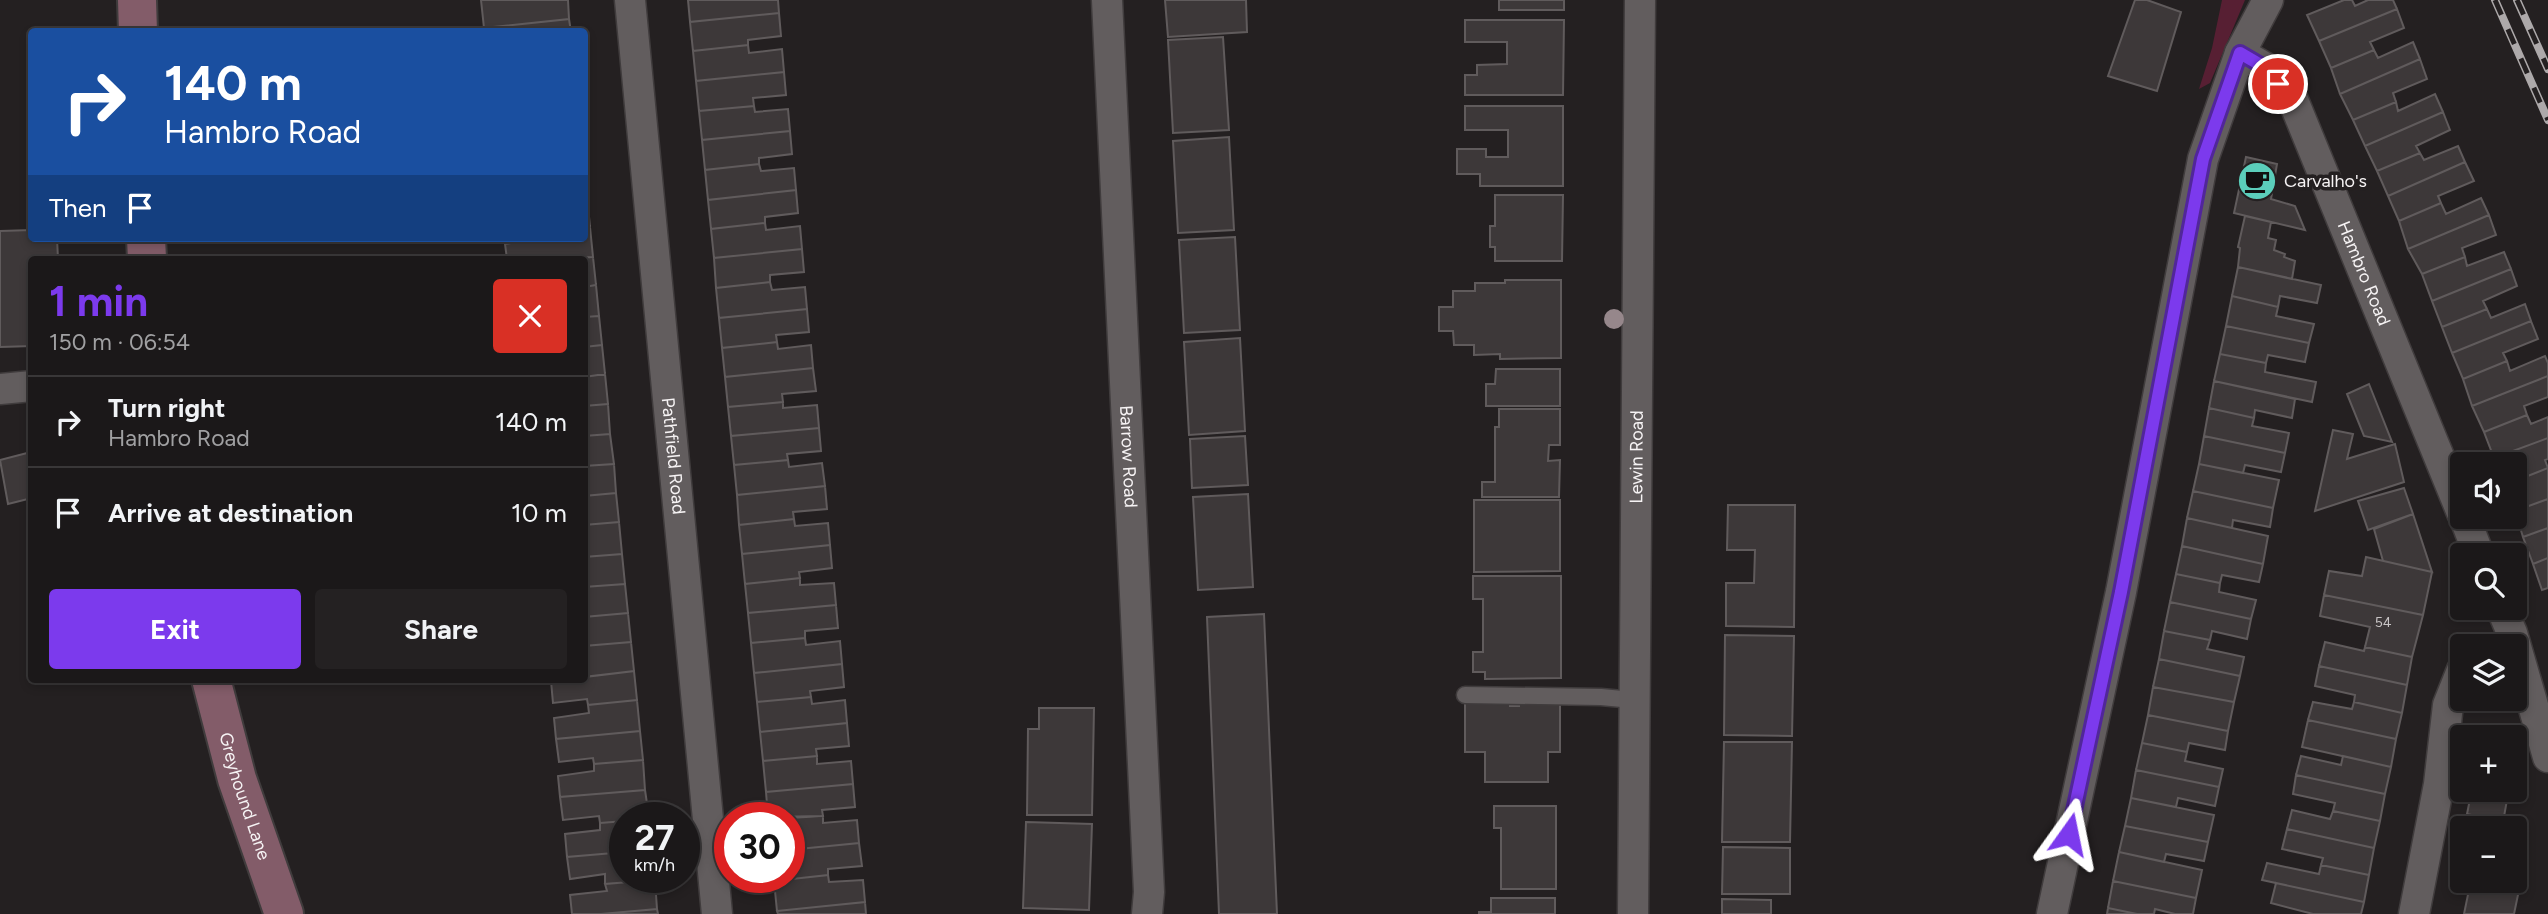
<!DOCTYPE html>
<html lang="en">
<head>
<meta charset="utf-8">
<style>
	body { margin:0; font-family:Figtree,sans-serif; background:#242122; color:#f1f3f6; height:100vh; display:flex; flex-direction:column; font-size:26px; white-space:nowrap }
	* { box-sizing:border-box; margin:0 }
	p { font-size:23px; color:#a0a0a2 }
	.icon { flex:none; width:38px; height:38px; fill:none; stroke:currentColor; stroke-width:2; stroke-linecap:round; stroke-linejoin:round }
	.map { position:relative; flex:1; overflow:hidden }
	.sheet { position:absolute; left:28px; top:256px; width:560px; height:427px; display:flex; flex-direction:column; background:#1b1819; border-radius:7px; box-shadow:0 4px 10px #0003,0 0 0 2px #393738 }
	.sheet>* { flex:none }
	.guide { position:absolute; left:28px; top:28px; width:560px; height:214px; border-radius:7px; box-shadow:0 4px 10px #0003,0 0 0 2px #393738; background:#1a4fa0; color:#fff; overflow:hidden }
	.fabs { position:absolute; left:2450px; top:452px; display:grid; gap:14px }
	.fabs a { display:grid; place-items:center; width:77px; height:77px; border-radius:7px; background:#1b1819; box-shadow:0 4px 10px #0003,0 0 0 2px #393738; font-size:35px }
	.speed { position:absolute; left:609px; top:802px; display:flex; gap:14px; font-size:35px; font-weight:700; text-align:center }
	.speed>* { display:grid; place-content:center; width:91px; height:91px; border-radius:50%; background:#1b1819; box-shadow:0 4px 10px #0003,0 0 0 2px #393738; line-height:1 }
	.speed small { font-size:18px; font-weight:400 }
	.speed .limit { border:10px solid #d22; background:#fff; color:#111 }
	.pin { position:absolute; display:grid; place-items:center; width:60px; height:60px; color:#fff; margin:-30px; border:4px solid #fff; border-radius:50%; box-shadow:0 2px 7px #0007 }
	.me { position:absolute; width:77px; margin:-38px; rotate:12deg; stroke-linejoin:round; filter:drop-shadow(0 0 5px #0008) }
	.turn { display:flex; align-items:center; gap:24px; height:147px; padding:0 21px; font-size:32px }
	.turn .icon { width:91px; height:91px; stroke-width:2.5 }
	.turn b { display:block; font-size:49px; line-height:60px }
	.then { display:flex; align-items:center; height:66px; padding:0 21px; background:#0003; gap:14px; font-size:26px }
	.round { display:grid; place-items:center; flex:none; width:74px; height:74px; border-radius:7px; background:#242122 }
	.overview { display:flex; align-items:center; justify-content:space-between; height:119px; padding:0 21px }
	h1 { font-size:42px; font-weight:700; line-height:52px; color:#7c3aed }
	.action { display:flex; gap:14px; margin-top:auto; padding:14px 21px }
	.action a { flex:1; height:80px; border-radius:7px; background:#7c3aed; color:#fff; font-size:28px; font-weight:700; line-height:80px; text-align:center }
	.action a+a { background:#242122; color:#f1f3f6 }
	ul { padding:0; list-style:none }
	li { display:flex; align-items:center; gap:21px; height:91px; padding:0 21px; border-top:2px solid #393738 }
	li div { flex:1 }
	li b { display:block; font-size:26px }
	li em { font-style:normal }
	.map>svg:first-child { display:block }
</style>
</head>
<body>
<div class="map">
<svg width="2548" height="914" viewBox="0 0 2548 914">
	<rect width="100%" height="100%" fill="#242021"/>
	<!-- green -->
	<path fill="#571f33" d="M2222,0H2245L2210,83L2199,89L2212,48Z"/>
	<!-- building -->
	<path fill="#3d3839" stroke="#605b5c" stroke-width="2" d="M481,0H568L569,19L484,28Z
		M688,0H778L779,13L690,22Z
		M1165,0H1246L1247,32L1168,37Z
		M1499,0H1564V10H1499Z
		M2135,0H2147L2181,12L2157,91L2108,76Z
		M2344,0H2352L2355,6L2368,0H2393L2397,9L2319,41L2307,15Z
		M2397,9L2404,28L2370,42L2374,50L2331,68L2319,41Z
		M779,13L781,36L748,40V45L693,51L690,22Z
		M569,19L571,32H484V28Z
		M1465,20H1564L1563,95H1465V75H1477V65L1507,64V42H1465Z
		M1223,37L1229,130L1173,133L1168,40Z
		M2413,42L2420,59L2340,94L2331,68L2374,50L2378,58Z
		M748,45L749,53L782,49L784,72L696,81L693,51Z
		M2420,59L2427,79L2393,93L2396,102L2353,120L2340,94Z
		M784,72L786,95L753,98L754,106L699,111L696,81Z
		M2435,94L2443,112L2365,146L2353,120L2396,102L2398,111Z
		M754,106L755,112L788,109L790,131L702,140L699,111Z
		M1465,106H1563V186H1480V174H1457V149H1486V157H1508V130H1465Z
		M2443,112L2450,130L2416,146L2420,153L2377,171L2365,146Z
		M790,131L792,154L759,158V164L705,170L702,140Z
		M1229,137L1234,230L1178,233L1173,141Z
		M2458,146L2465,162L2388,196L2377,171L2420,153L2424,160Z
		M2246,157L2277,164L2271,199L2295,206L2305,230L2234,213Z
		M2465,162L2474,181L2438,196L2441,203L2399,221L2388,196Z
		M759,164L761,171L794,168L796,190L708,200L705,170Z
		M796,190L798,213L765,217V223L711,229L708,200Z
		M1495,195H1563L1562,261H1495V247H1490V226H1495Z
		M584,196H587L590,227L584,228Z
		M2481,198L2489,215L2408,249L2399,221L2441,203L2446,214Z
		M2489,215L2496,235L2462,248L2465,257L2422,274L2408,249Z
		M2245,216L2271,222L2268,238L2276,240L2274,250L2285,254L2284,257L2295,261L2292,279L2238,267L2240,248L2238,247Z
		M765,223L766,230L800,226L802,249L714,258L711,229Z
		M590,227L593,257L507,259L505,244L542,238H584V228Z
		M32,230V238H57L58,259H32V346L0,347V231Z
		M1235,237L1240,330L1184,333L1179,240Z
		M802,249L804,272L770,275V282L716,288L714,258Z
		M2504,252L2511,269L2432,301L2422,274L2465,257L2467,266Z
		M593,257L596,285L584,287V259H574Z
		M2238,267L2321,285L2317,303L2280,296L2278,307L2232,296Z
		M2511,269L2517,286L2483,301L2487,309L2442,327L2432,301Z
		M1505,280H1561V358L1500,359V354L1474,355V345H1454L1453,331H1439V307H1453V291H1475V283H1505Z
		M770,282L772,290L805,287L807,309L719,318L716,288Z
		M596,285L599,316L584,317V287Z
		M2232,296L2278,307L2276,316L2314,324L2309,343L2226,326Z
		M2525,304L2531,321L2452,353L2442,327L2487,309L2491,318Z
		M807,309L809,332L776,335L777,342L722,348L719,318Z
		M599,316L602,345L584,347V317Z
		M2531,321L2538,339L2503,353L2507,361L2463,379L2452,353Z
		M2226,326L2309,343L2305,362L2268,355L2266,363L2220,354Z
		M1240,338L1245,431L1189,435L1184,342Z
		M777,342L778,349L811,345L813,368L725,377L722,348Z
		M602,345L605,374L584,377V347Z
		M2220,354L2266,363L2265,372L2316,382L2312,402L2214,381Z
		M2545,356L2548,363V376L2472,406L2463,379L2507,361L2510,371Z
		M813,368L816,391L782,394L783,402L728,407L725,377Z
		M1496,369H1560V406H1486V384H1495Z
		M605,374L608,404L584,406V377Z
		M2548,376V397L2524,406L2527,415L2484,432L2472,406Z
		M2214,381L2295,399L2292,418L2255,410L2254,418L2209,408Z
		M2369,384L2392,442L2364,436L2347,394Z
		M783,402V408L817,405L819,428L731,436L728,407Z
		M608,404L610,434L584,436V406Z
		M2209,408L2254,418L2252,426L2289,433L2285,453L2204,436Z
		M1499,409H1560V445H1549L1548,461L1560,460L1559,497H1482V482H1495V427H1499Z
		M2527,415L2531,424L2548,417V438L2494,458L2484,432Z
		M819,428L821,451L787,454L788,460L734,465L731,436Z
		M2333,430L2353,434L2347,459L2395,444L2404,482L2315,511Z
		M610,434L614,464L584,466V436Z
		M1245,436L1248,485L1192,488L1190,439Z
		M2204,436L2285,453L2281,472L2245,465L2243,473L2199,464Z
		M32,437V498L8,504L0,460L31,452L28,438Z
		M2548,438V459L2545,460L2548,468L2515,481V464H2496L2494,458Z
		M788,460L789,467L822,463L825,486L737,495L734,465Z
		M614,464L616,493L584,496V466Z
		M2199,464L2279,480L2273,508L2193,491Z
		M2548,468V499L2515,511V481Z
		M825,486L827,509L793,512L794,519L739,525L737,495Z
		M2404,488L2413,514L2368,530L2358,501Z
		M2193,491L2273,508L2270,527L2233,520L2232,528L2187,518Z
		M616,493L619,522L584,525V496Z
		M1248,494L1253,587L1198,590L1193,497Z
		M2548,499V528L2523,537L2515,511Z
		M1474,500H1560V571L1474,572Z
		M1728,505H1795L1794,627L1726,626V583H1754L1755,550H1727Z
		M2413,514L2432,572L2383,561L2374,529Z
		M2187,518L2268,536L2263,564L2182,546Z
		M794,519L795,526L828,523L830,545L742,554L739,525Z
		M619,522L622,554L584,557V525Z
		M2548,528V558L2533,564L2523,537Z
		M830,545L832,568L799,572L800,578L745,584L742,554Z
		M2182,546L2263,564L2259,582L2222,575L2220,583L2176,574Z
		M622,554L625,584L584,587V557Z
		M2366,557L2432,572L2423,615L2324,595L2329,571L2362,576Z
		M2548,558V588L2542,590L2533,564Z
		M2176,574L2220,583L2219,592L2256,600L2251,619L2170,602Z
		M1473,576H1561V678L1485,679V672H1473V652H1483V599H1473Z
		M800,578V585L834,583L836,605L748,613L745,584Z
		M625,584L628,613L584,617V587Z
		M2324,595L2423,615L2412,657L2365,647L2370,627L2320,616Z
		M2170,602L2251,619L2247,639L2212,631L2210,640L2164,631Z
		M836,605L838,628L805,631V638L751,643L748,613Z
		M628,613L631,642L584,646V617Z
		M1264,614L1277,914H1219L1207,617Z
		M2164,631L2210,640L2207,649L2244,657L2240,676L2159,659Z
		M1725,635L1794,636L1792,736L1724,735Z
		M805,638L806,645L840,641L842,664L754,673L751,643Z
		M631,642L634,671L584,677V646Z
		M2325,642L2364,651L2365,647L2412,657L2407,685L2319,666Z
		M2159,659L2240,676L2234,702L2153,687Z
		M842,664L844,687L810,691L811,697L757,702L754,673Z
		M2319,666L2407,685L2402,713L2354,702L2355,695L2315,686Z
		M634,671L637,700L588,705L587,699L553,703L551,681L584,679V677Z
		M2153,687L2234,702L2228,731L2148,715Z
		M811,697L812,704L845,700L847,723L760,732L757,702Z
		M1560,697V752H1548V782H1485V752H1465V698H1510V706H1519V698Z
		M637,700L640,731L556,739L554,718L589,713L588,705Z
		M2313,702L2352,709L2354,702L2402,713L2396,739L2308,720Z
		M1039,708H1094L1092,815H1027L1028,729H1039Z
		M2148,715L2228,731L2225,750L2189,743L2187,752L2142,743Z
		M2308,720L2396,739L2391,767L2302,747Z
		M847,723L849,746L816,749L817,756L763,761L760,732Z
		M640,731L643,760L594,764L593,758L559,762L556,739Z
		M1724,742H1792L1790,842H1722Z
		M2142,743L2187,752L2185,761L2223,769L2219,787L2136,770Z
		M817,756V764L851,761L853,784L766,792L763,761Z
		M2301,756L2341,765L2343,756L2391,767L2385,794L2296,775Z
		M643,760L645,790L560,797L558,776L594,771V764Z
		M2136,770L2219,787L2215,806L2178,798L2176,807L2131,798Z
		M2296,775L2385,794L2380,821L2333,811L2335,803L2293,794Z
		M853,784L855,807L822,810L823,816L768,817L766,792Z
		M2472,789H2509L2503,822L2467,814Z
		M645,790L649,817H625V821L600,823L599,816L563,820L560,797Z
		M2131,798L2214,815L2208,842L2125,826Z
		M1494,806H1556V889H1501V828H1494Z
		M2292,810L2330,819L2333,811L2380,821L2374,848L2287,829Z
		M823,816V823L857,820L859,843L789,850V818Z
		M625,821V852L567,857L565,834L600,830V823Z
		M1026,822L1092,824L1089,910L1023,908Z
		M2125,826L2208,842L2204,861L2166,854L2164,862L2119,852Z
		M2287,829L2374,848L2369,875L2321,865L2323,858L2282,849Z
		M859,843L862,866L828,869V875L774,881V877H789V850Z
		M1723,847L1790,848V894H1722Z
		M2515,851L2526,853L2519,890L2472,880H2515Z
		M625,852V877H654L655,880L605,884V874L570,879L567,857Z
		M2119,852L2202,870L2196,898L2113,881Z
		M2267,863L2319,874L2321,865L2369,875L2364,902L2262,880Z
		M828,875L829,882L863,880L865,902L777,911L774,881Z
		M655,880L657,909L601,914H572L570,895L607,891L605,884Z
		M2471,880L2519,890L2514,914H2464Z
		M2113,881L2196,898L2193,914H2175L2155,909L2154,914H2137L2108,908Z
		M2276,883L2364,902L2361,914H2313L2271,903Z
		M1491,898H1555V914H1479V912H1491Z
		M1722,899L1771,900V914H1722Z
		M865,902L866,914H778L777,911Z
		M2108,908L2137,914H2107Z
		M657,909L658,914H601Z"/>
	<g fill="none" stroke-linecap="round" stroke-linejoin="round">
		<!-- service casing -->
		<g stroke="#403c3d" stroke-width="19">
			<path id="service" d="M1465,695L1601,697L1633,700"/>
		</g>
		<!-- minor casing -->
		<g stroke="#403c3d" stroke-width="33">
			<g id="minor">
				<path id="s1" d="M630,0L717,914"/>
				<path id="s2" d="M1107,0L1149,892L1147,914"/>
				<path id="s3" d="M2240,53L2264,67L2293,100L2462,513"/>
				<path d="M0,389L32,386"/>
				<path d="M2464,516L2479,555"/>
				<path d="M2501,607L2512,633L2548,757"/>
				<path id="s4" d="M1633,914L1640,0"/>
				<path d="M2052,914L2121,592L2203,159L2240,53L2268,0"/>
				<path d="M2414,914L2439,784L2448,705L2462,670"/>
			</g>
		</g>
		<!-- secondary casing -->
		<g stroke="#403c3d" stroke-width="42">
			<g id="secondary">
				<path d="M137,0L138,32"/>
				<path d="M146,238L147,259"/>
				<path id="s5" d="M211,679L237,779L284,914"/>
			</g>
		</g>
		<!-- service -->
		<use href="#service" stroke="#625d5e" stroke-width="16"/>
		<!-- minor -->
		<use href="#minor" stroke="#625d5e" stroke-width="30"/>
		<!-- secondary -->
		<use href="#secondary" stroke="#835c69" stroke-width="38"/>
		<!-- rail casing -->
		<g stroke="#ada9aa" stroke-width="8">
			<path id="rail" d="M2495,0L2548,120
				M2517,0L2548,69"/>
		</g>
		<!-- rail -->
		<use href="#rail" stroke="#242021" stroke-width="5" stroke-dasharray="16" stroke-linecap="butt"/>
	</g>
	<!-- trees -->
	<circle fill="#96878b" cx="1614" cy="319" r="10"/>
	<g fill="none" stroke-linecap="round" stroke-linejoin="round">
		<!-- route casing -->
		<g stroke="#51269a" stroke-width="18">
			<path id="route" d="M2069,834L2121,592L2203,159L2240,53L2264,67L2278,84"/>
		</g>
		<!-- route -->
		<use href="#route" stroke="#7c3aed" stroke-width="12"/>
	</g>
	<!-- icons -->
	<defs>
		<g id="cafe-disc" transform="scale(2.0125)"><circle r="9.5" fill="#5bcebb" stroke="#242021"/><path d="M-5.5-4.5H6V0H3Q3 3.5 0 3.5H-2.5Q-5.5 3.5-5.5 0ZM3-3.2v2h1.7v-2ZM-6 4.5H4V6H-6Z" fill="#111"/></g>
	</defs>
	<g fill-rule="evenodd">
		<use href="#cafe-disc" x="2257" y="181"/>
	</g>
	<g text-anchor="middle" stroke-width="7" stroke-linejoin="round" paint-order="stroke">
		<!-- number labels -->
		<g font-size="14" fill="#c8c4c5">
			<text x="2383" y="627">54</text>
		</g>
		<!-- poi labels -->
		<g font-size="18" fill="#f6f3f4" stroke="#242021" text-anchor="start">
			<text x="2284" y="187">Carvalho's</text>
		</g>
		<!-- street labels -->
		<g font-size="18" fill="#f6f3f4" stroke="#242021">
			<text dy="6" stroke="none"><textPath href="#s3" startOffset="259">Hambro Road</textPath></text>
			<text dy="6" stroke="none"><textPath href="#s1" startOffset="458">Pathfield Road</textPath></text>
			<text dy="6" stroke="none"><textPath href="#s2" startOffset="457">Barrow Road</textPath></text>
			<text dy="6" stroke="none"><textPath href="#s4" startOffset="457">Lewin Road</textPath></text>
			<text dy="6" stroke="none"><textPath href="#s5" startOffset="122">Greyhound Lane</textPath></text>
		</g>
	</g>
</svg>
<div class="fabs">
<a><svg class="icon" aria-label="sound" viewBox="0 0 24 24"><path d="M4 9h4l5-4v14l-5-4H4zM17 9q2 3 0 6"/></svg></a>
<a><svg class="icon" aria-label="search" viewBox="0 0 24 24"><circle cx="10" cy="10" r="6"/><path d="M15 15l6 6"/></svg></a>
<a><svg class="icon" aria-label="layers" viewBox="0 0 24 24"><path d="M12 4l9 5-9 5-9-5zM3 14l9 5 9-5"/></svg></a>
<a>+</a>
<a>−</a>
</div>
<div class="speed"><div>27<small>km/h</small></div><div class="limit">30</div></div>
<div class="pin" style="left:2278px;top:84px;background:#d93025"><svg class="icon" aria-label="arrive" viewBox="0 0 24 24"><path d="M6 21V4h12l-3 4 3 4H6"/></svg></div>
<svg class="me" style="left:2069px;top:834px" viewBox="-20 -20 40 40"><path d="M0-17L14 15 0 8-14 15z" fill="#7c3aed" stroke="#fff" stroke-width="4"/></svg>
<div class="guide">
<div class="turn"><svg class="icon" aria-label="right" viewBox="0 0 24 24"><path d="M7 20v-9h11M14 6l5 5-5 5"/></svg><div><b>140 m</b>Hambro Road</div></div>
<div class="then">Then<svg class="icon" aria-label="arrive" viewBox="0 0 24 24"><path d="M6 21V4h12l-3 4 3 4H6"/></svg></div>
</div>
<section class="sheet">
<div class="overview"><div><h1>1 min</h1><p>150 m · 06:54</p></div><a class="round" style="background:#d93025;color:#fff"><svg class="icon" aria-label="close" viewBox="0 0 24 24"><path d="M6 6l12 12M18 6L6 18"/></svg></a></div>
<ul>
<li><svg class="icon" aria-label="right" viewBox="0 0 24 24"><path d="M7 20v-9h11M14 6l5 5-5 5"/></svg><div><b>Turn right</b><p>Hambro Road</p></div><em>140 m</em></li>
<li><svg class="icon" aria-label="arrive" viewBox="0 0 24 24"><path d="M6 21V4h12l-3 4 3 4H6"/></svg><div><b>Arrive at destination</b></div><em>10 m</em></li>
</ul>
<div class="action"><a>Exit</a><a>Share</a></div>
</section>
</div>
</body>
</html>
